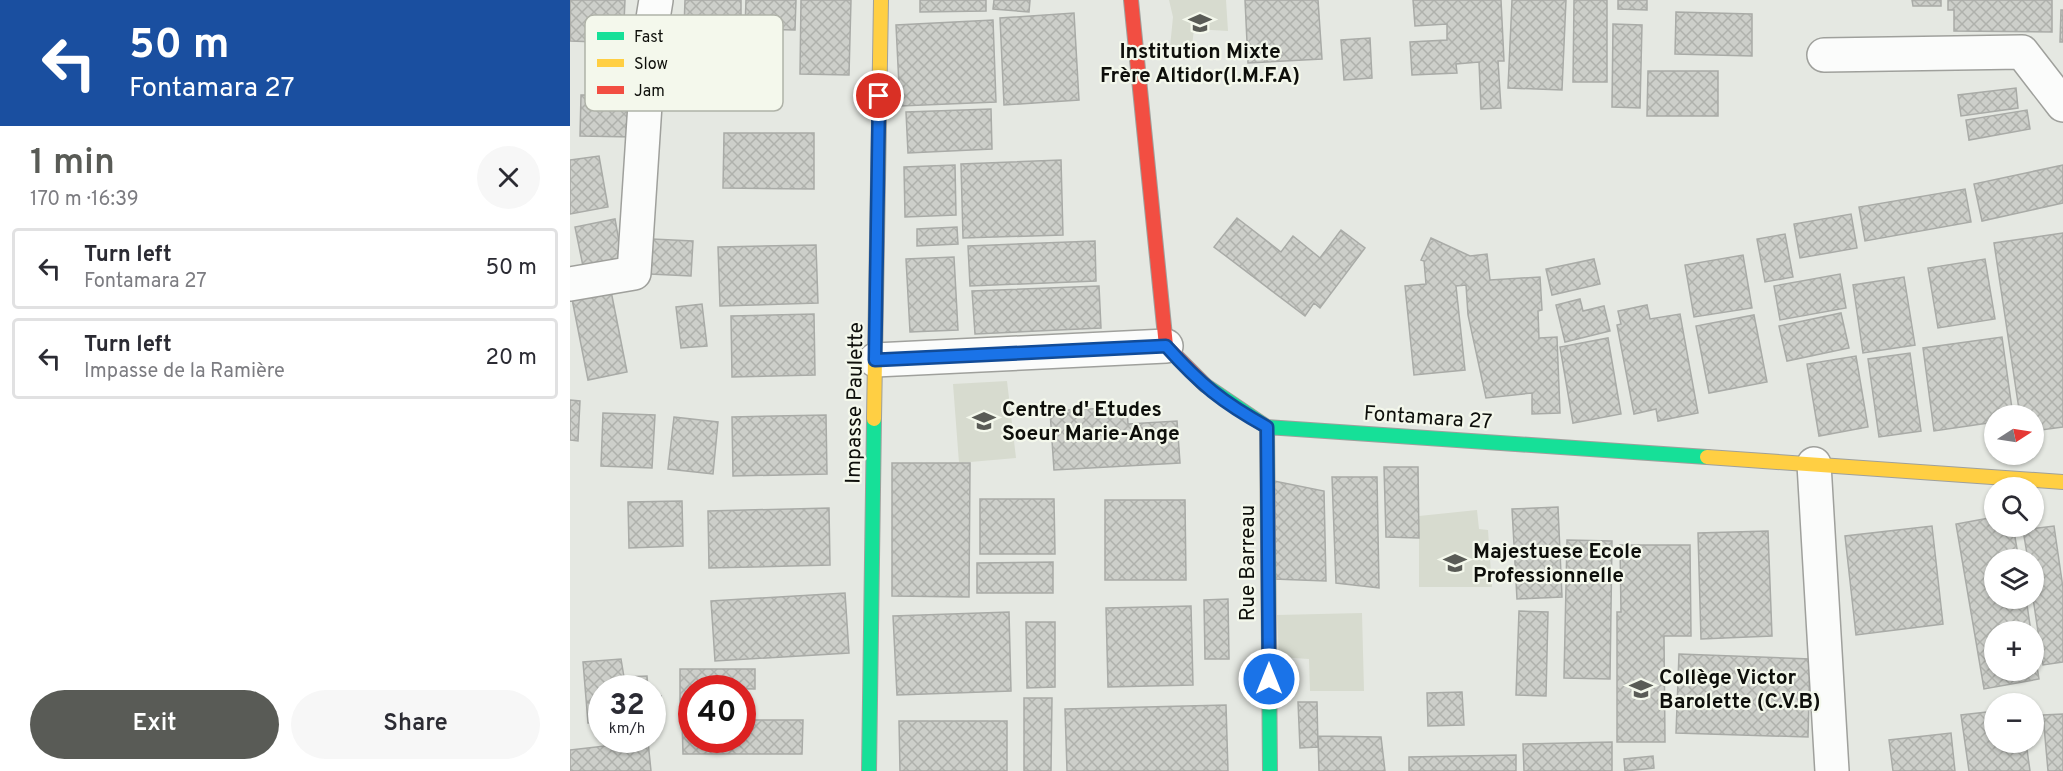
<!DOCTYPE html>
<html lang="en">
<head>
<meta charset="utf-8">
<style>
	body { margin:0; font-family:Overpass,sans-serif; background:#f7f7f7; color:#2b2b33; height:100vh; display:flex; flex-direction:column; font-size:22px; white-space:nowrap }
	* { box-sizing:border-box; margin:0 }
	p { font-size:20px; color:#7c7c81 }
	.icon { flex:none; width:33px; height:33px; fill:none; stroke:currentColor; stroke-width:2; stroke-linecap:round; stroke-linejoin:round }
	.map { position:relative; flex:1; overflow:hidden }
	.details { display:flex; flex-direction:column; background:#fff; width:570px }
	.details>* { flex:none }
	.guide { background:#1a4fa0; color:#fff; overflow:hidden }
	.needle { width:39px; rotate:78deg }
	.fabs { position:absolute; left:1414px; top:405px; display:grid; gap:12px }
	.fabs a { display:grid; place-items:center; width:60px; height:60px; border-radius:50%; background:#fff; box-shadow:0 2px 4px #0004; font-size:30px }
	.speed { position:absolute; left:18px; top:675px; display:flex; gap:12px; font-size:30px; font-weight:700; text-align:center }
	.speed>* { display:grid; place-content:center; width:78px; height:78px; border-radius:50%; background:#fff; box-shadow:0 2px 4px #0004; line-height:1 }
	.speed small { font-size:15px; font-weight:400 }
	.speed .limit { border:9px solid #d22; background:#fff; color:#111 }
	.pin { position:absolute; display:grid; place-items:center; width:51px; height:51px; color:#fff; margin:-26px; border:3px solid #fff; border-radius:50%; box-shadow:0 2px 6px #0007 }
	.me { position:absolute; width:66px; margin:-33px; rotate:0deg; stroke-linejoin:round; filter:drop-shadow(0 0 4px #0008) }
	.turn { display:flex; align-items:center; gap:21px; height:126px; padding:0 30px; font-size:27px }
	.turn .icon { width:78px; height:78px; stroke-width:2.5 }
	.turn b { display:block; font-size:42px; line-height:51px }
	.round { display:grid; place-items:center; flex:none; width:63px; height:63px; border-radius:32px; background:#f7f7f7 }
	.headline { display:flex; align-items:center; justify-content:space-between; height:102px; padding:0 30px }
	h1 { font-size:36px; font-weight:600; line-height:45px; color:#595b56 }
	.button { display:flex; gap:12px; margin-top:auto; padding:12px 30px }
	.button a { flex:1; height:69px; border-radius:36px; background:#595b56; color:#fff; font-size:24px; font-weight:600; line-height:69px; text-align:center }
	.button a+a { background:#f7f7f7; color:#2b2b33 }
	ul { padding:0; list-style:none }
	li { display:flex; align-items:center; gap:18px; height:81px; margin:0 12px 9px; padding:0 18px; border:3px solid #e1e1e2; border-radius:6px }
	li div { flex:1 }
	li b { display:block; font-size:22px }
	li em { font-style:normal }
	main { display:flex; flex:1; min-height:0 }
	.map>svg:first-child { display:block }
</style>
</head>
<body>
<main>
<section class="details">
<div class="guide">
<div class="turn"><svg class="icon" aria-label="left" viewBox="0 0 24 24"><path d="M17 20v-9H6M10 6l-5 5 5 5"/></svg><div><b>50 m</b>Fontamara 27</div></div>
</div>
<div class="headline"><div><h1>1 min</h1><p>170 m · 16:39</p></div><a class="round"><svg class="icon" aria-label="close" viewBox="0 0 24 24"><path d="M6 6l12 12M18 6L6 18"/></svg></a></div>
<ul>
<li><svg class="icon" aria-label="left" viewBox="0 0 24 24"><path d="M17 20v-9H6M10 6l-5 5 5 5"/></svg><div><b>Turn left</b><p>Fontamara 27</p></div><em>50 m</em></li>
<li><svg class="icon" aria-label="left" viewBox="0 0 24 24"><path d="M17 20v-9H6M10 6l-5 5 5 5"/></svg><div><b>Turn left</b><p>Impasse de la Ramière</p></div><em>20 m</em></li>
</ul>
<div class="button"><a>Exit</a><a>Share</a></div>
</section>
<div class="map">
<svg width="1493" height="771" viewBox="0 0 1493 771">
	<defs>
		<pattern id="building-cross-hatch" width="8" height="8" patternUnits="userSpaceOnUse" patternTransform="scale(1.5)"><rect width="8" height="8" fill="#cdcfca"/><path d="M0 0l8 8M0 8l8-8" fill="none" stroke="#afb1ac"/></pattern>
	</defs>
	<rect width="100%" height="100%" fill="#e5e8e2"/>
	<!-- built -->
	<path fill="#d7dbcf" d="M599,0H656L658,31L624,29L621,55L599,57L603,17Z
		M437,381L446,458L389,463L383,384Z
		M907,510L909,529L918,530L922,587H849V516Z
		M792,613L794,691H740L739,659L709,657L707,615Z"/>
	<!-- building -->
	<path fill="url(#building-cross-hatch)" stroke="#a9aba7" stroke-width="1.5" d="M0,0H55L53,43L0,41Z
		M115,0H171V29L114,28Z
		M176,0H226L225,30L175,29Z
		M231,0H281L279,75L230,74Z
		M350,0H416V11L350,12Z
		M424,0H460L459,12L423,9Z
		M675,0H748L752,59L678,63Z
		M843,0H931L934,61H928L931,108L911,109L909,62L886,64L887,73L842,75L840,42L877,40V24L845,26Z
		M942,0H996L992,90L938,88Z
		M1004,0H1037V82H1003Z
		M1048,0H1077V10L1048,9Z
		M1342,0H1371V6H1343Z
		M1378,0H1482V32L1384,31V10H1378Z
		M1491,10H1493V42H1490Z
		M1106,12L1182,14V56L1105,54Z
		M504,13L509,100L434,105L430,18Z
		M423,20L426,102L330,106L326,25Z
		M1043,24L1072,25L1070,108L1042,107Z
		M800,38L802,78L774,80L771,40Z
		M33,63H64L63,137L10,136L11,95H33Z
		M1078,71H1148V116H1077Z
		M1446,88L1448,108L1391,116L1388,95Z
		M421,109L422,149L338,153L336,112Z
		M1457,110L1460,129L1399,140L1396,120Z
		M154,133H244V189L153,188Z
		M29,156L38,207L0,214V160Z
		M491,160L493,235L393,238L391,164Z
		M385,165L386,215L335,217L334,167Z
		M1493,165V203L1412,221L1404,184Z
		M1395,189L1401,222L1295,241L1289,207Z
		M1281,214L1287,248L1230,258L1224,224Z
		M667,218L711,252L723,236L750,258L771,230L795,248L750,308L744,303L735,316L644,247Z
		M45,219L53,264L14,271L5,227Z
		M387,227L388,244L347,246V229Z
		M1493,233V427L1464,431V416H1450L1424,243Z
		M1215,234L1223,277L1195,282L1187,239Z
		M861,238L900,256L917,254L920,280L970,277L972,310L968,311L969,338L987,337L990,413L962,414V393L916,398L898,315L896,285L886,286L895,370L844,375L835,286L856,284L854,261L851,260Z
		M82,239L123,241L121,276L80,274Z
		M525,241L526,281L400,286L398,246Z
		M246,245L248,303L150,306L148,247Z
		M1173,255L1182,308L1124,317L1115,265Z
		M384,257L388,330L340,332L336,259Z
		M1024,259L1030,284L982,295L976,269Z
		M1415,259L1425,319L1368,328L1358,268Z
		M1270,274L1276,308L1210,320L1204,286Z
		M1334,277L1345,345L1293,353L1283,285Z
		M529,286L531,328L405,334L402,291Z
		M41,291L57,372L18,380L2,299Z
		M1010,299L1013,311L1034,306L1040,331L995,342L986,305Z
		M132,304L137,346L111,348L106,307Z
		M1077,305L1080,319L1110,314L1128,413L1088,421L1086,409L1064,414L1047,325L1051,324L1048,311Z
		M1271,313L1279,348L1217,361L1209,326Z
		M244,314L245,375L162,377L161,316Z
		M1184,315L1197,382L1139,393L1126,326Z
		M1432,337L1443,416H1425V422L1364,431L1353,348Z
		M1038,338L1051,414L1003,423L990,347Z
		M1340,353L1351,431L1309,437L1298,359Z
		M1286,356L1298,427L1249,436L1237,364Z
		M0,400L10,401L8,441L0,440Z
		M557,407L558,424L607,421L610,463L484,470L480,411Z
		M33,413L85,415L82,468L31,466Z
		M256,415L257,474L163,476L162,417Z
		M104,417L148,422L143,474L98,469Z
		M322,463H400L399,597L322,596Z
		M814,467H848L849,538L816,537Z
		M762,477H807L809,588L766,583Z
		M704,481L754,491L756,581L704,579Z
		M410,499H484L485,554H410Z
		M535,500H615L616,580H535Z
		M112,501L113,546L59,548L58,502Z
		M988,507L992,597L947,599L942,509Z
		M259,508L260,565L139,568L138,511Z
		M1425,517V526H1443L1449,560H1425V598H1456L1461,632H1425V670H1464V648L1469,679L1414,689L1386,524Z
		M1362,526L1373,624L1286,635L1275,536Z
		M1484,526L1493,588V662L1473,665L1463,598L1464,560H1458L1453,530Z
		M1198,531L1202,636L1131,639L1128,533Z
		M997,540L1042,541L1040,679L994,678Z
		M1050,545H1120L1121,636H1094L1095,742H1047V612H1051Z
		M483,562V593H407V563Z
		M275,593L279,653L145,661L141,601Z
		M658,599L659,659H635L634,600Z
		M621,606L623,685L538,687L536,608Z
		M949,611L978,612L976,696L946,695Z
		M439,612L441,691L327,695L323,616Z
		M456,622H485V687L457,688Z
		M1109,654L1240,659L1238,737L1106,733Z
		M51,659L54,677L77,676L78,688H32V722L18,723L13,662Z
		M110,669H185V689L122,688V704H110Z
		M892,692L894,725L858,726L857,693Z
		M91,696L90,718H82V698Z
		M454,698H482L481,771H454Z
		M728,702H747L748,747L730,748Z
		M656,705L658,771H497L495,709Z
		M1425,711V742H1456L1460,771H1399L1391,715Z
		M1493,714V771H1478L1473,715Z
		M112,720H122V740H172V720H233L232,754H113Z
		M329,721H437V771H330Z
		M1381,733L1385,771H1323L1319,740Z
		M748,736L811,737L815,771H749Z
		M78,741L81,771H0V750Z
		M1042,742V771H954L953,744Z
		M946,755V771H839V757Z
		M1083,756L1084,768L1055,771L1054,759Z"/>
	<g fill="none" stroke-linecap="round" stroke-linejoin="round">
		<!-- street casing -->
		<g stroke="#9fa09c" stroke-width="36">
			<path id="street" d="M1254,55L1452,52L1493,105
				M0,284L64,273L79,43L86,0
				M305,360L596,346
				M1244,464L1262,771"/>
		</g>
		<!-- fast casing -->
		<g stroke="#9fa09c" stroke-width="16">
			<path id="fast" d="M635,385L697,427L1137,457
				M697,427L700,771
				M299,771L304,419"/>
		</g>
		<!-- slow casing -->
		<g stroke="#9fa09c" stroke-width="16">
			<path id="slow" d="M304,419L311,0
				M1137,457L1493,482"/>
		</g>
		<!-- jam casing -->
		<g stroke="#9fa09c" stroke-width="16">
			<path id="jam" d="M561,0L596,346L635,385"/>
		</g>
		<!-- street -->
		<use href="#street" stroke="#fbfcfb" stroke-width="33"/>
		<!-- fast -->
		<use href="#fast" stroke="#16e098" stroke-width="14"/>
		<!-- slow -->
		<use href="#slow" stroke="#ffcf43" stroke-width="14"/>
		<!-- jam -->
		<use href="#jam" stroke="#f24e42" stroke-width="14"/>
	</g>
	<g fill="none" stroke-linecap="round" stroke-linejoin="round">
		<!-- route casing -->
		<g stroke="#114b97" stroke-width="15">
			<path id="route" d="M309,96L305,360L596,346C630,384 652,402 697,427L699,679"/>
		</g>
		<!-- route -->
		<use href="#route" stroke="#1a73e8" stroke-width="10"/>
	</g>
	<!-- icons -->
	<defs>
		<g id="school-bare" transform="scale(1.8)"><path d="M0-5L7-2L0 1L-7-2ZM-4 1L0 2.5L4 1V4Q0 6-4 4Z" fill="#595b56" stroke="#f4f8ec" stroke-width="2.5" paint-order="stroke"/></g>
		<g id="university-bare" transform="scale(1.8)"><path d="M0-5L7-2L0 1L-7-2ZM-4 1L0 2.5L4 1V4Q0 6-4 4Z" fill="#595b56" stroke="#f4f8ec" stroke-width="2.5" paint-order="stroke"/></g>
	</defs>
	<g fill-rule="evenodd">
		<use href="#school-bare" x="630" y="23"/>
		<use href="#school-bare" x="414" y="421"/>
		<use href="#university-bare" x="885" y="563"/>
		<use href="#school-bare" x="1071" y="689"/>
	</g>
	<g text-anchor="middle" stroke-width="4.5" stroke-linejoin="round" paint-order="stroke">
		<!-- poi labels -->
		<g font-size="21" font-weight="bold" fill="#0e0f0b" stroke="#f4f8ec" text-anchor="start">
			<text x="630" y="58" text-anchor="middle">Institution Mixte<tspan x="630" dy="24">Frère Altidor(I.M.F.A)</tspan></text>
			<text x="432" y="416">Centre d' Etudes<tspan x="432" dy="24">Soeur Marie-Ange</tspan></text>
			<text x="903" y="558">Majestuese Ecole<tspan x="903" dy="24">Professionnelle</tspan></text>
			<text x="1089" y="684">Collège Victor<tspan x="1089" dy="24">Barolette (C.V.B)</tspan></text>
		</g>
		<!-- street labels -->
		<g font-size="21" fill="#0e0f0b" stroke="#f4f8ec">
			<text transform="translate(284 403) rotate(-89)" y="7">Impasse Paulette</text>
			<text transform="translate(858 417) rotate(4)" y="7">Fontamara 27</text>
			<text transform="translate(677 563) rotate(-90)" y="7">Rue Barreau</text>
		</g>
	</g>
	<!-- legend -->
	<rect x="15" y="15" width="198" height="96" rx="9" fill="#f4f8ec" stroke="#afb2a8" stroke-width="1.5"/>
	<rect x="27" y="32" width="27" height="8" fill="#16e098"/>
	<rect x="27" y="59" width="27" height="8" fill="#ffcf43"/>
	<rect x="27" y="86" width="27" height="8" fill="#f24e42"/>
	<g font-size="16" fill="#0e0f0b">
		<text x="64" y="42">Fast</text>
		<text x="64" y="69">Slow</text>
		<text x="64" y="96">Jam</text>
	</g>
</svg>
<div class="fabs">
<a><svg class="needle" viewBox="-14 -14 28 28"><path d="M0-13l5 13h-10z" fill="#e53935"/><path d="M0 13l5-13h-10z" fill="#7c7c81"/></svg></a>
<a><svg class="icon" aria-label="search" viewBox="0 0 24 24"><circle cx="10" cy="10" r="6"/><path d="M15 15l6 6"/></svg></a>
<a><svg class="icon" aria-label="layers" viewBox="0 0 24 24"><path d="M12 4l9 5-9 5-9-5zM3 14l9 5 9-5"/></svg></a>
<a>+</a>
<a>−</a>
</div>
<div class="speed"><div>32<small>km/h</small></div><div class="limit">40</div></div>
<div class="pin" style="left:309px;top:96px;background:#d93025"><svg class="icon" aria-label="arrive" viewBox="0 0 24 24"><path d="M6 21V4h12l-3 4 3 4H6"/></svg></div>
<svg class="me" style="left:699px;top:679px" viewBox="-20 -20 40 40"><circle r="17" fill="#1a73e8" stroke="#fff" stroke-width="3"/><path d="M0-11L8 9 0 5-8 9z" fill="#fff"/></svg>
</div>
</main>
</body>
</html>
